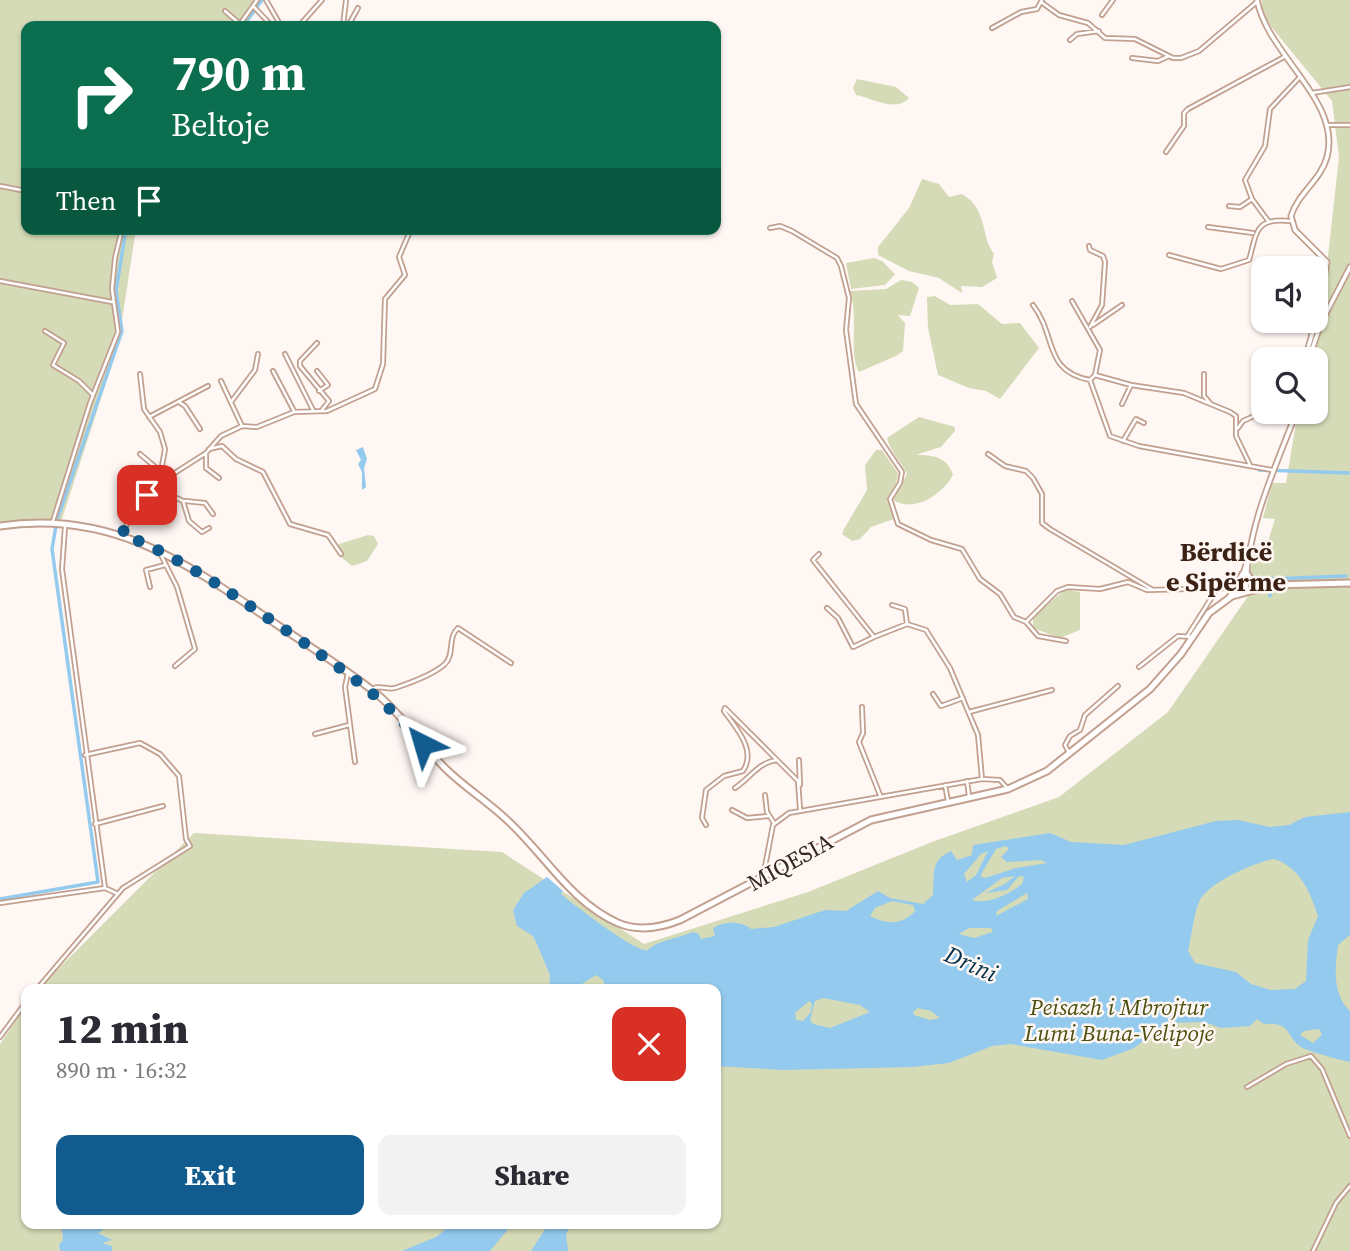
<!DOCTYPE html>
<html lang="en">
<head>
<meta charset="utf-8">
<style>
	body { margin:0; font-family:"Source Serif 4",serif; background:#f2f2f3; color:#2b2b33; height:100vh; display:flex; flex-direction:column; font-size:26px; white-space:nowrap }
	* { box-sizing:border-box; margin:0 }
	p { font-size:23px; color:#7c7c81 }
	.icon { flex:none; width:38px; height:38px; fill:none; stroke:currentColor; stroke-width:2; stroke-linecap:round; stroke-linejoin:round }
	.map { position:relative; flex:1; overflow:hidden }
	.side { position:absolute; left:21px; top:984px; width:700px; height:245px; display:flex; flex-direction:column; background:#fff; border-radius:14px; box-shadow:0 2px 5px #0004 }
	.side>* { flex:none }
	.top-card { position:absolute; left:21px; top:21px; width:700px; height:214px; border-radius:14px; box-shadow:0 2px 5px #0004; background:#0b6e4f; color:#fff; overflow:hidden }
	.tools { position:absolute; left:1251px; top:256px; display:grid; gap:14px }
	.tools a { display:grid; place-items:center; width:77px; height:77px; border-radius:14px; background:#fff; box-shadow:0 2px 5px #0004; font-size:35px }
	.pin { position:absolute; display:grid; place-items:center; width:60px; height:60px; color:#fff; margin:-30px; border-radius:14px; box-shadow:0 4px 10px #0006 }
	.me { position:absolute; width:77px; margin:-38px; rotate:320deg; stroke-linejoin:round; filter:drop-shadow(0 0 5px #0008) }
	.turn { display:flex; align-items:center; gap:24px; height:147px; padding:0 35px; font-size:32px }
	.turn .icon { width:91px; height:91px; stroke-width:2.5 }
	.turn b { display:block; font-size:49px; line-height:60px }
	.then { display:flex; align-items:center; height:66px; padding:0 35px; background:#0003; gap:14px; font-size:26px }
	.round { display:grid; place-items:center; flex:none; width:74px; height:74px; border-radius:14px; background:#f2f2f3 }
	.head { display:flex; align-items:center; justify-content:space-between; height:119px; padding:0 35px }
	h1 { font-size:42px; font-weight:800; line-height:52px }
	.button { display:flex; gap:14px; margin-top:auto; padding:14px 35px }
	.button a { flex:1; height:80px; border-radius:14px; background:#115b8e; color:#fff; font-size:28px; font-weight:800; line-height:80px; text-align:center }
	.button a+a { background:#f2f2f3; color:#2b2b33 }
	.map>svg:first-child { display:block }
</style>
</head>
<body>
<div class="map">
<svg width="1350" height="1251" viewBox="0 0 1350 1251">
	<rect width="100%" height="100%" fill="#fff7f4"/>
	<!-- green -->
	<path fill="#d6dbb7" d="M0,0H263L246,26H26V229H136L118,346L62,519L0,527Z
		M1262,0H1350V1251H0V1044L26,1005V1223H716V989H38L194,833L502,852L644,944L808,892L932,842L1059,797L1168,712L1255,586L1256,580L1250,572L1255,551H1265L1275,519L1263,518L1272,483H1286L1298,411H1316V359H1311L1323,301L1339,157L1332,101L1260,13Z
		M857,79L896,87L909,98C896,113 872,98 856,95L853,88Z
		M922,179L939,184L949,197L962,194C988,209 980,235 994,254L992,262L997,278L982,287L961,286L962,293L939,278L909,271L878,255V247L909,208Z
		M874,258L882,261L895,274L885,285L851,289L846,263Z
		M901,280L912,282L919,288L910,316L898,315L905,323L903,351L896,356L859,372C848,354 859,316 850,291L886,289Z
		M935,296L950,305L978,304L1002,324L1020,323L1039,348L1000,399L986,391L969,388L938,375L928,328L927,301V297Z
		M919,417L955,427V431L941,447L916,455C933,455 948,457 953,475C942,495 914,513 893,500L907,474C901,461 890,452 887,438Z
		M876,450H882L898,473L896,485L887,499L894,519L871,527L860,539L852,541L842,534L844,529L867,490L865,465Z
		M368,535L374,536L378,544L367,561L352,566L337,554L339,544Z
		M1066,589L1080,592V630L1060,638L1033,628V616Z"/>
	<!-- water -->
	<path fill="#93caee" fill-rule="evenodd" d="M363,447L367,459L364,468L366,487L362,490V472L358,464L361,460L356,450Z
		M1350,812V935L1338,945C1335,967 1332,995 1350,1011V1062C1337,1059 1318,1054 1305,1049C1285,1040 1294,1021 1264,1024L1257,1019L1250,1026L1221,1028L1205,1022L1166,1023L1134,1048L1102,1060L1011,1044L992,1046L949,1063L913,1067L783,1070L716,1066V989H604V981L596,975L582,984L587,989H549L550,975L536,942L533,936L517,926L513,910L524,893L547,877L563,891L561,894C573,904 636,953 647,950C648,950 655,945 656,944C668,939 681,937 693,932L699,934L701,939L715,936L713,928C725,921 741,921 751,929L774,927L825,910L846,911L878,891L890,898L923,904L933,895C935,875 929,861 951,851L957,860L972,855L973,845L1050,833L1071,842L1124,845L1216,821L1238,820L1270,827L1289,825L1305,817ZM1006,846L1009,849L1001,857L1007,862L1041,860L1047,863L1016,868L985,878L980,876L996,849ZM988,851L976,875L967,882L964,874L981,854ZM1274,859C1299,866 1311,893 1318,916L1308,940L1306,981L1295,989L1271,990L1251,984L1236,972L1195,963L1188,951C1192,935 1193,917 1199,902C1206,884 1255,862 1274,859ZM1015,876L1005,884L985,893L1007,890L1019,876L1024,877L1022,884C1009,894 988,905 972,900L1002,878ZM1027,893L1028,899L996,916L997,911ZM892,901L913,905L915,911C902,926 886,924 870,916L875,908ZM969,928H991L993,932L974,938L959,934ZM823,998L860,1005L870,1012L830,1028L813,1024L810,1020L815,1001ZM809,1001L812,1004L811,1012L803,1021L796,1020L795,1013ZM918,1008L931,1011L940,1018L930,1020L914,1015L913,1012ZM1319,1029L1322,1035L1313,1043L1300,1035L1304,1031Z
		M54,1223H102L103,1230L98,1233L112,1240L102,1243L112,1246V1251H60L59,1245L63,1240L62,1229Z
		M454,1223H513L490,1251H402L436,1237Z
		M549,1223H572L566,1234L568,1251H531Z"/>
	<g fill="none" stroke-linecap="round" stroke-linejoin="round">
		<!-- canal -->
		<path stroke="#93caee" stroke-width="3.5" d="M243,26L262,0
			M1259,470L1350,473
			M1269,579L1346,576
			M1270,596V591
			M0,899L98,882L52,549L57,520L122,331L116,291L126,229"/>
		<!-- minor casing -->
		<g stroke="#c2a08f" stroke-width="6">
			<path id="minor" d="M257,0L253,6L272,26
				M266,0L281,26
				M1041,2L1059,15L1088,23L1105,38L1135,39L1173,58H1181L1199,51L1258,1
				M225,11L240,24L253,6
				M1102,15L1113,0
				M299,26L322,0
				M343,26L346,0
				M348,26L358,8
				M396,26H412
				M992,28L1021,12L1037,9L1042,0
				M1070,40L1077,34L1099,31
				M1132,58L1158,61L1169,56
				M1312,93L1350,87
				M1329,125H1350
				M1166,152L1184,126V113L1188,109L1284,57
				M0,186L26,191
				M1252,199L1245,180L1265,146L1270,109L1299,78
				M1229,206L1240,207L1252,199L1269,222
				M1208,227L1253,233
				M770,228L780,226L792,231L837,258L841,266L849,298L846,330L856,404L902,472L900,483L890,499L898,524L931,540L962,549L980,579L1000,594L1014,617L1026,622
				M1089,246L1090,250L1103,256L1105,262L1102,305L1090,327
				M1169,255L1221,269L1249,260C1257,233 1254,217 1291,221
				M0,281L112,302
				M1072,301L1100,350L1095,375L1090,380L1110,436L1139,446L1272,470
				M1033,305C1057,336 1043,371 1090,380
				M1093,325L1122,305
				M45,331L64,343L53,365L79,381L93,395
				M317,343L300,361V366L329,401L322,410
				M285,354L313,410
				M273,371L294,411
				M317,371L328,385L319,391
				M140,374L144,409L160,432L165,449L159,483
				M1204,374V396L1210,403
				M1095,375L1131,385L1184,393L1230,412L1236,416V436L1250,465
				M221,381L242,426
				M179,402L185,406L200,429
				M231,402L255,370L258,354
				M1122,404L1131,385
				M149,417L208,386
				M1238,428L1243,421L1252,417L1264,402
				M1123,441L1136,419L1144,423
				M209,449L222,446L236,459L263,472L290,524L328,535L341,554
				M206,453V468L219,478
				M140,454L160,471
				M988,454L1005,466L1026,471L1033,478L1042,494V523L1050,529L1153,590
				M167,479L168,494L183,501L189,521L202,532L209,528
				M185,501L205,503L213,514
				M53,521L90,403L118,332L112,289L115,258L122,229
				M65,527L62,569L105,888
				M122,535L133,510L159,483L206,453L221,436L242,426L257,427L294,412L327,411L375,389L383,364L385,299L405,275L399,257L411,229
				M160,553L177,587L195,649L175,666
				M150,587L146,570L165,565
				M892,605L905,609L907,624
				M827,608L838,618L853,647L874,637
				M1188,635L1217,589
				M1066,641L1038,636L1026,622L1057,591L1068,587L1100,589L1128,582L1147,590L1233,588
				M1139,667L1178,636L1192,637
				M348,673L345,687L355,762
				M374,688C381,685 387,690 395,688C410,683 433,675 445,664C455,654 447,638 458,628L511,663
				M933,694L941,706L963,698
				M862,707L863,733L859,742L880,795
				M969,712L1052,690
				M315,734L349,725
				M1069,753L1065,745L1070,736L1080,730L1085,715L1118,686
				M799,760L800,785
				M982,779L1000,780L1008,789
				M967,781L969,796
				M945,785L948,801
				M735,788C750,778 759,762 777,760L798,781L800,809
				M765,795L767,812L774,823
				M732,810L747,818L768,816
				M95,824L163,806
				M706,825L702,818L706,790L724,776L743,771C757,750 736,728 724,711L725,708L777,760
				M763,877L773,825L789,813L982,779L978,735L950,668L926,630L907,624L874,637L813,560L819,554
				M0,903L105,888L116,893
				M37,989L123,888L190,846L186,839L179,776L160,754L140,743L85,755
				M0,1037L26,1002
				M1247,1087L1286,1064L1311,1056L1322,1069L1350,1136
				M1313,1251L1336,1203L1350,1186"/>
		</g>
		<!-- tertiary casing -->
		<g stroke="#c2a08f" stroke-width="7">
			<path id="tertiary" d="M1257,0C1268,56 1342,101 1327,157C1321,180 1298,193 1291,216L1295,230L1327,262L1316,319
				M1305,359L1316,320"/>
		</g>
		<!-- secondary casing -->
		<g stroke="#c2a08f" stroke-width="7">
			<path id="secondary" d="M1309,359L1321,323L1350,267
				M1246,591C1246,529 1275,468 1297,411
				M1243,592L1242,579L1250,549"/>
		</g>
		<!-- primary casing -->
		<g stroke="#c2a08f" stroke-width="9">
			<path id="primary" d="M0,526C113,509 188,564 276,624C310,647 345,668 377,694C403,716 421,744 445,768C464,787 487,801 506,819C544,853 570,902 618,923C639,932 660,928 680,920L871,820L1008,789L1047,771L1150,689L1181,654L1209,613L1232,596L1272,585L1350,583
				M1246,573L1252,581L1264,585
				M1231,595L1243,574"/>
		</g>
		<!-- minor -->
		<use href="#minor" stroke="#fff" stroke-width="2.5"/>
		<!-- tertiary -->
		<use href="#tertiary" stroke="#fff" stroke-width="3.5"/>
		<!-- secondary -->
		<use href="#secondary" stroke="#fff" stroke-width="3.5"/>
		<!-- primary -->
		<use href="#primary" stroke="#fff" stroke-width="5"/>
	</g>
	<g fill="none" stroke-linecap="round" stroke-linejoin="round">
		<!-- route -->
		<path stroke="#115b8e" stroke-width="12" stroke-dasharray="0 21.6" d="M147,495L134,510L122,534C182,558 231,593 284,629C336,665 382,695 423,744"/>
	</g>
	<g text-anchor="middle" stroke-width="5" stroke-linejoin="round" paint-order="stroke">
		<!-- street labels -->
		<g font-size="23" fill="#362922" stroke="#fff7f4">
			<text transform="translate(790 862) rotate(-29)" y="8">MIQESIA</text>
		</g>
		<!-- park labels -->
		<g font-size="23" font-style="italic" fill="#4c5110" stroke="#fff7f4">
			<text x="1119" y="1015">Peisazh i Mbrojtur<tspan x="1119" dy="26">Lumi Buna-Velipoje</tspan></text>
		</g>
		<!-- water labels -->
		<g font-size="24" font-style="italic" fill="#04334b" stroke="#fff7f4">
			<text transform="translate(971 964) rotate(24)" y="8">Drini</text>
		</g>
		<!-- quarter labels -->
		<g font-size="26" font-weight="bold" fill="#3c2214" stroke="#fff7f4">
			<text x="1226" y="561">Bërdicë<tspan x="1226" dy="30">e Sipërme</tspan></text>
		</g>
	</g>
</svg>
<div class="tools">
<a><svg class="icon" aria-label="sound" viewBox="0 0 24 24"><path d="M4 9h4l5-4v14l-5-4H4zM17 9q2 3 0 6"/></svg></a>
<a><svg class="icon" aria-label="search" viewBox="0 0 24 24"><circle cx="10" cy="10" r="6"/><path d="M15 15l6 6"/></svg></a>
</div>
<div class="pin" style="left:147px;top:495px;background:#d93025"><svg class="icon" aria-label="arrive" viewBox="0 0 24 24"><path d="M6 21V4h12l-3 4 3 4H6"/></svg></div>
<svg class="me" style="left:423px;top:744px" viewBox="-20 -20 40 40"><path d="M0-17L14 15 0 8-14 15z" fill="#115b8e" stroke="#fff" stroke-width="4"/></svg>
<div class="top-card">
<div class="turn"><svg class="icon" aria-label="right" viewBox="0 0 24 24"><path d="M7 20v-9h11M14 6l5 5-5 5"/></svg><div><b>790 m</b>Beltoje</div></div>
<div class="then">Then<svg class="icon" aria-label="arrive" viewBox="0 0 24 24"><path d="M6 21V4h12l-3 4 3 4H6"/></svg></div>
</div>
<section class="side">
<div class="head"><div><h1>12 min</h1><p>890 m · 16:32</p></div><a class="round" style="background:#d93025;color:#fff"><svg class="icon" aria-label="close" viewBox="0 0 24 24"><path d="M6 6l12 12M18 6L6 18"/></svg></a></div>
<div class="button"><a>Exit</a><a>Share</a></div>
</section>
</div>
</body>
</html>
